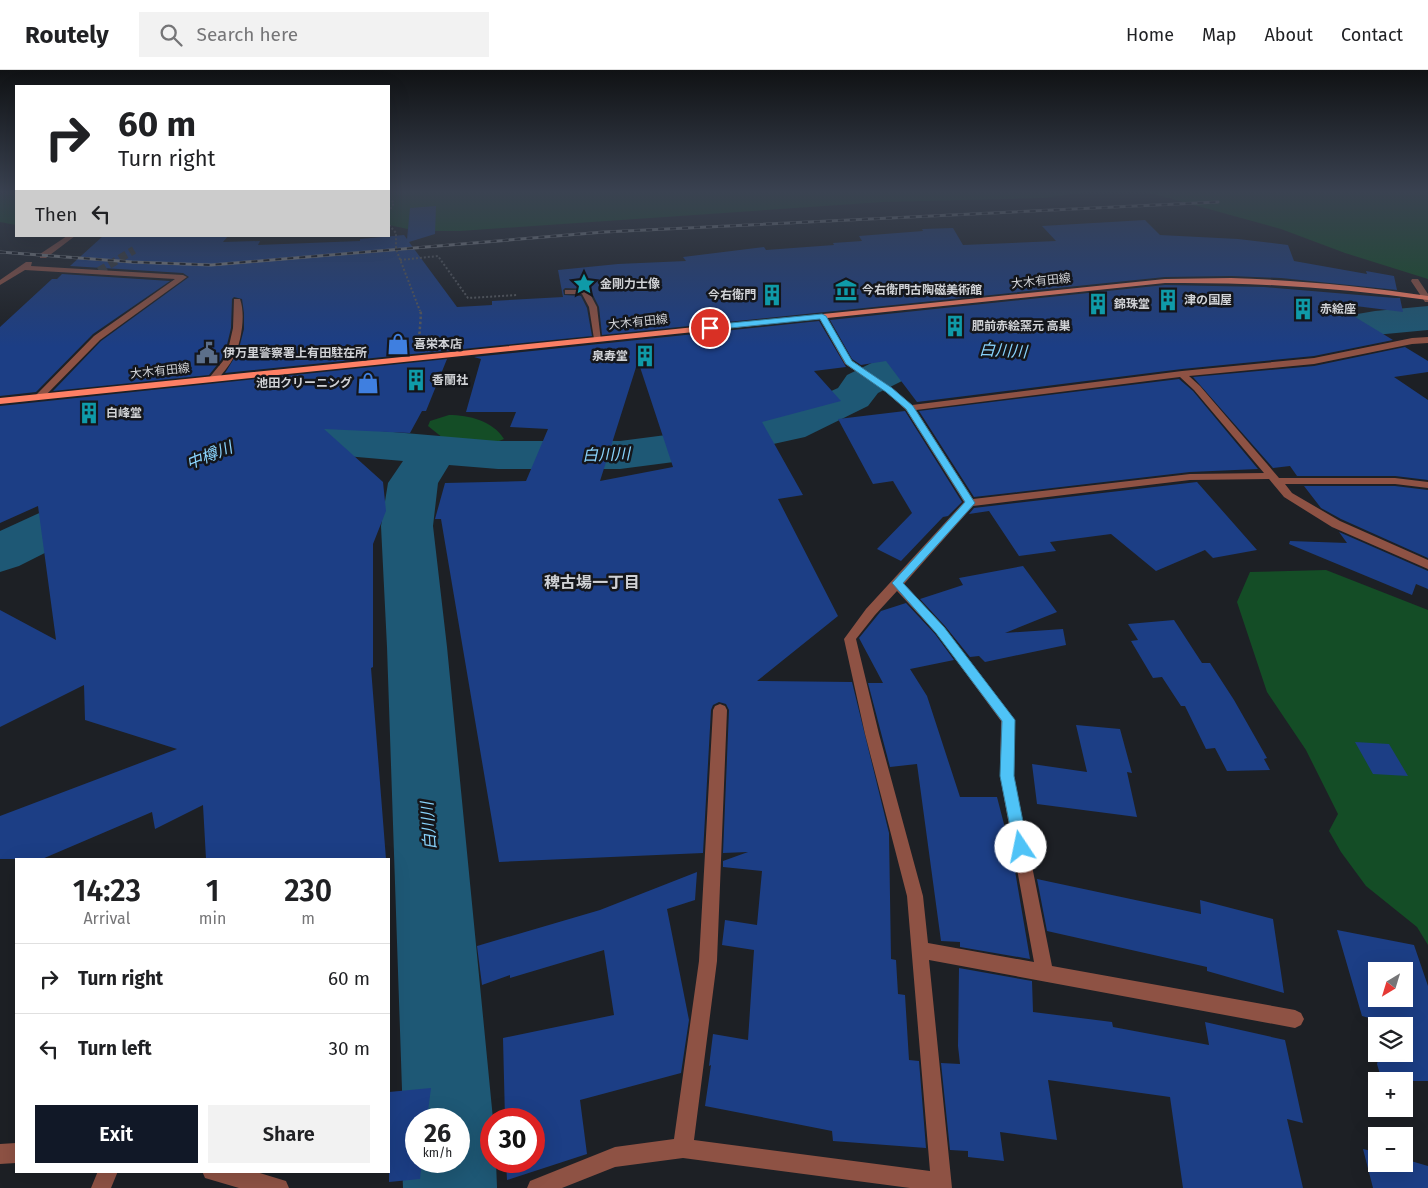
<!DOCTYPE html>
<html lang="en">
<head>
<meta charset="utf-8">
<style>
	body { margin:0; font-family:"Fira Sans","Noto Sans JP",sans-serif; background:#f2f2f2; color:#202124; height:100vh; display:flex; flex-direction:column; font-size:19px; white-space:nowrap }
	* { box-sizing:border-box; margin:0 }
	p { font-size:16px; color:#757577 }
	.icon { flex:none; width:28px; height:28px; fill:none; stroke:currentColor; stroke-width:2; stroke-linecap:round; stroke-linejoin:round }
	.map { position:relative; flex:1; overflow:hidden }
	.side { position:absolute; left:15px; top:788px; width:375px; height:315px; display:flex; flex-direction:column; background:#fff; border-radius:0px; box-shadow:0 5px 20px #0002 }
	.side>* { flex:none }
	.banner { position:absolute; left:15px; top:15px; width:375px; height:152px; border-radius:0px; box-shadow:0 5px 20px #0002; background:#fff; color:#202124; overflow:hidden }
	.needle { width:32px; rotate:218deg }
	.tools { position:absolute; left:1368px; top:892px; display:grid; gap:10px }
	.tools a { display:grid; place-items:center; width:45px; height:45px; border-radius:0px; background:#fff; box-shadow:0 5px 20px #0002; font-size:25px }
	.speed { position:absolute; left:405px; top:1038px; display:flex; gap:10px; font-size:25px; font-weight:700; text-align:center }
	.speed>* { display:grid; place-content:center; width:65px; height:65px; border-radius:50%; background:#fff; box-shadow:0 5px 20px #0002; line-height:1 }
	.speed small { font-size:12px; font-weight:400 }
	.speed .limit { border:8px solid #d22; background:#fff; color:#111 }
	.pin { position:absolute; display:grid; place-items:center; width:42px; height:42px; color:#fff; margin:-21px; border:2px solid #fff; border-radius:50%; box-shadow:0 1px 5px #0007 }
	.me { position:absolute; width:55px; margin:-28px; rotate:349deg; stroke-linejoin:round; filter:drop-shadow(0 0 4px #0008) }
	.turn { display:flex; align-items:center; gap:18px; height:105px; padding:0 20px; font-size:22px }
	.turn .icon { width:65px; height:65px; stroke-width:2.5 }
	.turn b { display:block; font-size:35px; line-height:42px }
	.then { display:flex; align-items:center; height:48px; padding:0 20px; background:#0003; gap:10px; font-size:19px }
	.eta { display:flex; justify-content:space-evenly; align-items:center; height:85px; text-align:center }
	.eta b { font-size:30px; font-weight:600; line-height:35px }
	.button { display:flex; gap:10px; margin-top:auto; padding:10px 20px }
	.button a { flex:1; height:58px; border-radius:0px; background:#111827; color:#fff; font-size:20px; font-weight:600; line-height:58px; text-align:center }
	.button a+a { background:#f2f2f2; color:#202124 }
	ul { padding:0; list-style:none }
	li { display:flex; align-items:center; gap:15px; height:70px; padding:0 20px; border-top:1px solid #e0e0e0 }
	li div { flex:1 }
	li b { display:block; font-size:19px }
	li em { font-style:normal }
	header { display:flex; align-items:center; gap:30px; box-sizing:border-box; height:70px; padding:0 25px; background:#fff; border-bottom:1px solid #e0e0e0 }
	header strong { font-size:24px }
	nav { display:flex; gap:28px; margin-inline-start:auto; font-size:18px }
	.search { width:350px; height:45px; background:#f2f2f2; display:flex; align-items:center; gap:12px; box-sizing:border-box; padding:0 18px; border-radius:0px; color:#757577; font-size:19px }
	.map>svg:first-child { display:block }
</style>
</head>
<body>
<header>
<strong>Routely</strong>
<div class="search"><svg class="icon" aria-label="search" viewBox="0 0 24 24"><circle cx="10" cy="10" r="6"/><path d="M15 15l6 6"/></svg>Search here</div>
<nav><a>Home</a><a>Map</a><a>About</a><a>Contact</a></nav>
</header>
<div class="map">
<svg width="1428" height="1118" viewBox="0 0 1428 1118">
	<rect width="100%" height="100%" fill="#1d2025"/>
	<!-- green -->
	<path fill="#144d26" d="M7,121H16V155L0,152V126Z
		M389,121H1094L1044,128L883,132L460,161H417L389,155Z
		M1143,121H1428V209L1345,183L1281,159Z
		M449,345C469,345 493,351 504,369L494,373L443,368L428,356L430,351Z
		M1326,500L1428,540V875L1417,857L1366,816L1341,782L1329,761L1338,744L1306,680L1267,622L1237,532L1250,502Z"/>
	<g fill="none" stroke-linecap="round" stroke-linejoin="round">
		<!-- river -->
		<path fill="#1e5875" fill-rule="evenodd" d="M1428,236V260L1375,265L1287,280L1273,276L1267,268L1273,260L1287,256L1375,241Z
			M969,267L983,270L989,279L983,288L969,291L945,293L924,300L878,323L868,336L805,367L720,386L620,399H498L449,395L438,413L433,456L447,577L493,1049H491L486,1067L491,1080V1091H496L497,1118H403L402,1091L411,1070L403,1049L387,577L381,456L388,413L403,391L323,384L255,385L239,381L232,371L239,361L255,357L323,356L498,371H620L720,358L775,346L838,318L847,305L894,282L941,269ZM416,1049H459V1091H416Z
			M114,412L132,417L139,428L132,439L19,496L0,502V461L96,417Z"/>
	</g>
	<!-- building -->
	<path fill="#1c3e85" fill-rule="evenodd" d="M436,136L435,164L409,172L457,237L492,235V231L563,227L558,200L618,194L686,191L683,187L764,177L766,180L834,175L833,173L862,171L859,166L923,161L922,159L953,158L963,175L1056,171L1042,156L1145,150L1160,165L1238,169L1288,175L1294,191L1367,204L1366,201L1394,206L1397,220L1281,208L1231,206L1165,207L602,265L599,237L590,219L565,218L563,220L564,225L581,226L587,238L592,266L225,303L238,282L244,259V243L242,229L234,227L232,229L231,258L226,279L221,290L209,305L53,321L101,271L189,207L183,203L70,196L103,166H228L223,172L260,171L258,175L360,171V169L404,165L407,169L410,138Z
		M62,204L170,211L93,264L36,322L0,326V257L52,209H57Z
		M1165,215L1264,217L1395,228H1400L1403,242L1332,233L1393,270L1314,286L1182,299L917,332L886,291L861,295L852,289L830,250Z
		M819,251L846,297L814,301L841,331L762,352L803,425L778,429L838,546L757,611L852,612L889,763L891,889L896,890L898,924L905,925L909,990L919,991L926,1078L833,1071L832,1061L705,1036L711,995L709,996L713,964L748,970L754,880L722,875L725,850L757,855L762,801L723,797V791L748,782L723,783L729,640L726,634L719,632L713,635L711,640L703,783L499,792L441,449H435L445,413L526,411L548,359L510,357L516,342H466L481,289L474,287ZM638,291L673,397L600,411Z
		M1405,277L1428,291V302L1394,307L1428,330V410L1395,406H1297L1290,396L1273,398L1193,307L1314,296Z
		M447,289L426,341H422L410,363L324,359L383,412L386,441L373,474V597L371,598L386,789H206L203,735L155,759L152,742L42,789H0V746L177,679L85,650L84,615L0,657V540L56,570L38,436L0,453V336Z
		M1179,309L1193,321L1258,399L1190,402L974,427L919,341Z
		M905,341L962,432L948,446L943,447L901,491L877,479L912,443L893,411L873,414L838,349Z
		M1197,412L1257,480L1213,488L1205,480L1156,501L1111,464L1050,472L1056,481L1019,486L989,441L969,444L974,438Z
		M1304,416H1395L1428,420V488L1341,449L1321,438Z
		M1339,462L1428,501V519L1416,514L1412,525L1289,474L1290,471L1347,473Z
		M1023,496L1057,542L1005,563L1063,559L1066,575L985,592L979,586L970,587L945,556L920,529L963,515L959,508Z
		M906,533L935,564L954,590L910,599L927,626L960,727H997L1013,789L1030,889L960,877V872L941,871L917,694L890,697L868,613H883L859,568L881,541Z
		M1174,550L1202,593H1210L1234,630L1267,688L1264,689L1270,700L1227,701L1215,678L1206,679L1185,636H1181L1162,607L1153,608L1131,571L1138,570L1128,554Z
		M1076,655L1120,659L1132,703L1127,702L1137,747L1037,734L1032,694L1087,702Z
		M1355,672L1389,674L1408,706L1373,704Z
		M697,802L695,830L667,839L689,950L681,1003L580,1030L587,1084L507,1110L506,1091H534V1049H505L503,968L614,945L604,880L510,908V905L482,915L477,876L600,840Z
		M1037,809L1201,844L1200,830L1273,849L1284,923L1207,901V897L1047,861Z
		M1337,860L1414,875L1428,916V1011H1382L1377,994L1380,984H1404V956H1387V953L1362,946ZM1376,901H1404V929H1376Z
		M959,898L1032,911L1033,942L1112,952L1113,957L1209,975L1205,952L1285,970L1303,1053L1287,1049L1303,1118H1183L1170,1027L1048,1010L1057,1070L1000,1062L1004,1091L968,1087V1081L950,1080L941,993L960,994L958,976Z
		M431,1018L427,1049H416V1091H422L420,1109L389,1112V1022Z
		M1363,1079L1376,1082V1094H1404V1089L1428,1096V1118H1373Z"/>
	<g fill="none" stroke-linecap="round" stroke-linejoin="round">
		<!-- minor-tunnel -->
		<path stroke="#383b40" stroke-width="8" stroke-dasharray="8 4" stroke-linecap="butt" d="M99,201L134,180"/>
		<!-- path-far1 -->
		<path stroke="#55585d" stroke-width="2" stroke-dasharray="2 2" stroke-linecap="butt" d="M389,128L394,133L389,141
			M389,155L396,163V179L420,241
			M400,190L438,186L468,228L518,225"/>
		<!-- path -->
		<path stroke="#55585d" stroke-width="2.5" stroke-dasharray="2.5 2.5" stroke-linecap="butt" d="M419,269L421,244L420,240"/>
		<!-- minor -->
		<path fill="#8e5244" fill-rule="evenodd" d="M67,166H75L46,188H40V184Z
			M26,192H32L31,196L183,205L187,207L100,270L43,328L40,329L35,326L37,324L94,266L175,209L25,200L0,215V210Z
			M1412,209H1418L1428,224V232H1425L1411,211Z
			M565,220H588L597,237L601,271L594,269L589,237L582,224H565Z
			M234,229H240C246,245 241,273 234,287C229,296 223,303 217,310H211L209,308L223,291L228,280L233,258Z
			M819,244H825L851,290L892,318L912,335L1182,301L1314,288L1412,268L1428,267V273L1412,274L1314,294L1189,306L1200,316L1279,408H1395L1428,412V418L1395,414H1285L1292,423L1340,451L1428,490V499L1332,457L1284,427L1269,409L1190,410L973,436L904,514L944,557L1015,650L1014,706L1052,896L1295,940L1301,943L1304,949L1301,955L1295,958L929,890L952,1118H910L683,1088L615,1097L562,1118H527L530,1111L615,1077L674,1069L699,891L713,640L715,636L720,634L725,636L727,640L717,891L694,1070L930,1101L907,826L865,664L844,569L866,539L964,432L906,340L886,322L845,294L818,246ZM1180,307L1194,320L1264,403L1190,404L973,429L916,340ZM897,521L936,563L1001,651L1000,706L1034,892L928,873L923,826L879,664L856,569L875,545Z
			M16,1073V1093L0,1094V1074Z
			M98,1101H118L111,1118H91Z
			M202,1101H253L286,1111L289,1118H239L205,1108Z"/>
		<!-- major -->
		<path fill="#fe8065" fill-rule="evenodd" d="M1231,208C1297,210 1363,216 1428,226V230C1340,218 1253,212 1165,213L0,334V328L1165,209Z"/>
		<!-- rail casing -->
		<g stroke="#85888c" stroke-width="3">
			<path id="rail" d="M0,182L132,192L211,195L604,162L1218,132"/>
		</g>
		<!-- rail -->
		<use href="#rail" stroke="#14161b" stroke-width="2" stroke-dasharray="6" stroke-linecap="butt"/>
	</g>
	<!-- sky -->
	<linearGradient id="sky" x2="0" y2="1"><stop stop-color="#101214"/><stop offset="0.44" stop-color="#3a4251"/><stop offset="1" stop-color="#3a4251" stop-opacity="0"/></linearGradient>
	<rect width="1428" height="277" fill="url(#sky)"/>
	<!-- route -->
	<path fill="#4fc3f7" stroke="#337fa1" d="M822,244L826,246L852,291L892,318L913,336L975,433L903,513L944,557L1015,650L1014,706L1028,777L1026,782L1021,784L1016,782L1014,777L1000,706L1002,651L936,563L892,513L965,432L906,339L886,322L846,294L820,249L710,260L706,258L710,255Z"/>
	<!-- icons -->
	<defs>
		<g id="sight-bare" transform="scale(1.725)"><path d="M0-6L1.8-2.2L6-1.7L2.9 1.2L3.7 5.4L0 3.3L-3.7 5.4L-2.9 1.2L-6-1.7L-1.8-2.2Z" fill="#0f9aa8" stroke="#14161b" stroke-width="2.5" paint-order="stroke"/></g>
		<g id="museum-bare" transform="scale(1.725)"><path d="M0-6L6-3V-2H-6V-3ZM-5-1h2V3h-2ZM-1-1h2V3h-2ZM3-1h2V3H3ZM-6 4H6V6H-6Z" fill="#0f9aa8" stroke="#14161b" stroke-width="2.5" paint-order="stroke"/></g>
		<g id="building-bare" transform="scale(1.725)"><path d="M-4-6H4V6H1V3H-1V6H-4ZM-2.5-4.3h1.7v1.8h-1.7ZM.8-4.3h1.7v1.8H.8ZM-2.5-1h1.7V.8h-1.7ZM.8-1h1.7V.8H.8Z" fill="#0f9aa8" stroke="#14161b" stroke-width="2.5" paint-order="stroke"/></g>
		<g id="shop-bare" transform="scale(1.725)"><path d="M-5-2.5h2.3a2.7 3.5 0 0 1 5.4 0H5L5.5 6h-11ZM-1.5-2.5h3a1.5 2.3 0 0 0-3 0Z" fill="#3f7fe0" stroke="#14161b" stroke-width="2.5" paint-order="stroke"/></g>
		<g id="civic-bare" transform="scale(1.725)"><path d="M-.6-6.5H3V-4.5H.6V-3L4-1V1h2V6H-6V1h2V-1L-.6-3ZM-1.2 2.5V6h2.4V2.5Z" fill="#5c6f8a" stroke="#14161b" stroke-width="2.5" paint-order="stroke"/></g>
	</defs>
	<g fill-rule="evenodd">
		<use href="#sight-bare" x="584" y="214"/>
		<use href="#museum-bare" x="846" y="220"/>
		<use href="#building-bare" x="772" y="225"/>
		<use href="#building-bare" x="1168" y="230"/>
		<use href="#building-bare" x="1098" y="234"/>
		<use href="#building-bare" x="1303" y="239"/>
		<use href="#building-bare" x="955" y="256"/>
		<use href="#shop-bare" x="398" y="274"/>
		<use href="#civic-bare" x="207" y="283"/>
		<use href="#building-bare" x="645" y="286"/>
		<use href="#building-bare" x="416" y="310"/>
		<use href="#shop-bare" x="368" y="313"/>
		<use href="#building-bare" x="89" y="343"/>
	</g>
	<g text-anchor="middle" stroke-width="5" stroke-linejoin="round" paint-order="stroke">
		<!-- far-street labels -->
		<g font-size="12" fill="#d0d2d6" stroke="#14161b">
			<text transform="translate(1041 211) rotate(-6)" y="4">大木有田線</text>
			<text transform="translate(638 252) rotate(-6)" y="4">大木有田線</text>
			<text transform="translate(160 301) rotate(-6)" y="4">大木有田線</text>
		</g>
		<!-- far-poi labels -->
		<g font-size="12" font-weight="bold" fill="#d0d2d6" stroke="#14161b" text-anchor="start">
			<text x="600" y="218">金剛力士像</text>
			<text x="862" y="224">今右衛門古陶磁美術館</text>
			<text x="756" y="229" text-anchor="end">今右衛門</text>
			<text x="1184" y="234">津の国屋</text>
			<text x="1114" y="238">錦珠堂</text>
			<text x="1320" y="243">赤絵座</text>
			<text x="972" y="260">肥前赤絵窯元 高巣</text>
			<text x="414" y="278">喜栄本店</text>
			<text x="223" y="287">伊万里警察署上有田駐在所</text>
			<text x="628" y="290" text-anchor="end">泉寿堂</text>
			<text x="432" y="314">香蘭社</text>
			<text x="352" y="317" text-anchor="end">池田クリーニング</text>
			<text x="106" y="347">白峰堂</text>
		</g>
		<!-- water labels -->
		<g font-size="16" font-style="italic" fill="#89d3fc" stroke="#14161b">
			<text transform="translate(1003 280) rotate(3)" y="6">白川川</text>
			<text transform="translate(606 384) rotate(-2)" y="6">白川川</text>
			<text transform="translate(209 385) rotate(-22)" y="6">中樽川</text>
			<text transform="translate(428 756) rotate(-94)" y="6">白川川</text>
		</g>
		<!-- neighbourhood labels -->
		<g font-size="16" font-weight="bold" fill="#d0d2d6" stroke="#14161b">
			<text x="592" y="518">稗古場一丁目</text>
		</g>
	</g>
</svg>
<div class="tools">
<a><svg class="needle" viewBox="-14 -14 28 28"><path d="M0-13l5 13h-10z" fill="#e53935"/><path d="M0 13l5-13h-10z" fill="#757577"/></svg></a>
<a><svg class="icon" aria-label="layers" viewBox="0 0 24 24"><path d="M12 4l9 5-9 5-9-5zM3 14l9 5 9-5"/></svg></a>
<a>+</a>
<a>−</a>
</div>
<div class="speed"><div>26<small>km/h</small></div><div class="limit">30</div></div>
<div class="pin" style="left:710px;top:258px;background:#d93025"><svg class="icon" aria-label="arrive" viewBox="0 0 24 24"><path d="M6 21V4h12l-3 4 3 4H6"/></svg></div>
<svg class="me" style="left:1021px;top:777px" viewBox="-20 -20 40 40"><circle r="19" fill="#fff"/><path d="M0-13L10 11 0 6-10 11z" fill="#4fc3f7"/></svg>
<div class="banner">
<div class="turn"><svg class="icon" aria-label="right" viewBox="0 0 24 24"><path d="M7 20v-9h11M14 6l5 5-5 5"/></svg><div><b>60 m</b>Turn right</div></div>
<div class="then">Then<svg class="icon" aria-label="left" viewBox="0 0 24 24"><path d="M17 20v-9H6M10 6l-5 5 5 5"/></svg></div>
</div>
<section class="side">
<div class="eta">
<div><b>14:23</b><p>Arrival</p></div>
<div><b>1</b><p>min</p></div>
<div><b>230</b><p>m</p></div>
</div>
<ul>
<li><svg class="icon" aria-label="right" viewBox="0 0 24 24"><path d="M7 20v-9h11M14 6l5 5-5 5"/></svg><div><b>Turn right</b></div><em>60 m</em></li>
<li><svg class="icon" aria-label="left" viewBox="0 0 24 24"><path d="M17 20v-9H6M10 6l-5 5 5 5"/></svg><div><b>Turn left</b></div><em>30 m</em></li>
</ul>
<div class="button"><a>Exit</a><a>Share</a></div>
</section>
</div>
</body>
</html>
